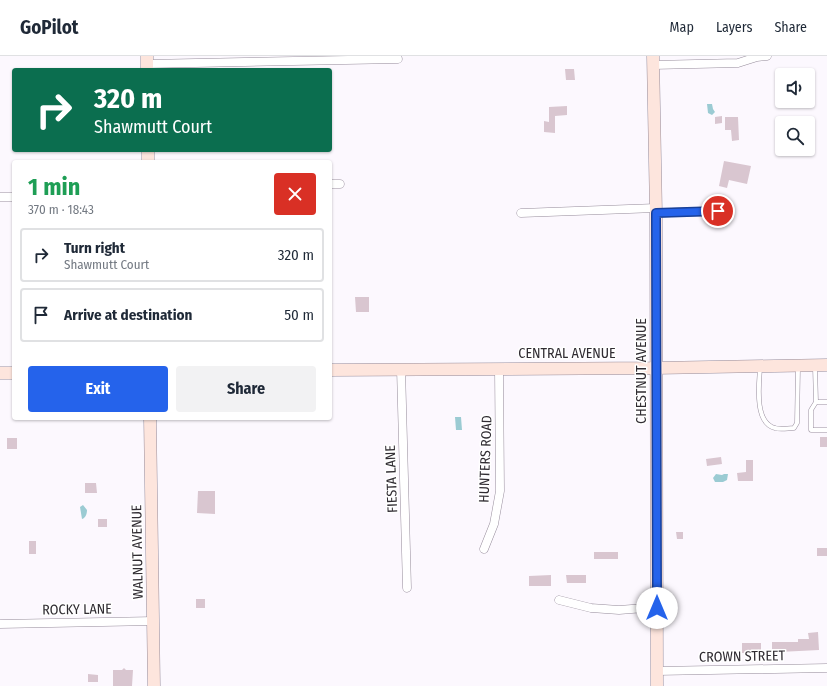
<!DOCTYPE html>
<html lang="en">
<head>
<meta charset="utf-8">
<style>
	body { margin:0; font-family:"Fira Sans Condensed",sans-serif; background:#f2f2f3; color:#1f2937; height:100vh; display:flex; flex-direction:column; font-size:15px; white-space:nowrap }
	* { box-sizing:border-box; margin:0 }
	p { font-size:13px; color:#747a83 }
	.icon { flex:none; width:22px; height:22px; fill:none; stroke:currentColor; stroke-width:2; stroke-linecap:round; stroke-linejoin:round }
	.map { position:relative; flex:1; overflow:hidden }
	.sheet { position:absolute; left:12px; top:104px; width:320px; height:260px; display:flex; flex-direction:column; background:#fff; border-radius:4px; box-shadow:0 1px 3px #0004 }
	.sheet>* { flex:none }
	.hud { position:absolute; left:12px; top:12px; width:320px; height:84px; border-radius:4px; box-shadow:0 1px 3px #0004; background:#0b6e4f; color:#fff; overflow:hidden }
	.buttons { position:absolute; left:775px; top:12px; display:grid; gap:8px }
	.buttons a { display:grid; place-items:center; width:40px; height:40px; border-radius:4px; background:#fff; box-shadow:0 1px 3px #0004; font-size:20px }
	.pin { position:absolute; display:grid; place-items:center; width:34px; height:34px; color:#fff; margin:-17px; border:2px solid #fff; border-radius:50%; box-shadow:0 1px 4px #0007 }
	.me { position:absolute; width:44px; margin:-22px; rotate:0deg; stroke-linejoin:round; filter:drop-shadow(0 0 3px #0008) }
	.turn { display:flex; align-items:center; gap:14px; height:84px; padding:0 16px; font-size:18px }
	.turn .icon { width:52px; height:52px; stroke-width:2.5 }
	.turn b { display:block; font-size:28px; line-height:34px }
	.round { display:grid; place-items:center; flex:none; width:42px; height:42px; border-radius:4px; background:#f2f2f3 }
	.overview { display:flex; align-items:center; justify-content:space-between; height:68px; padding:0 16px }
	h1 { font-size:24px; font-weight:700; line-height:30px; color:#1e9e55 }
	.action { display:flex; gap:8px; margin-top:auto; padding:8px 16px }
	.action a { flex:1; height:46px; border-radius:4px; background:#2563eb; color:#fff; font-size:16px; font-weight:700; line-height:46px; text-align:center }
	.action a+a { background:#f2f2f3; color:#1f2937 }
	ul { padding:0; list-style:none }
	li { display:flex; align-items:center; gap:12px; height:54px; margin:0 8px 6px; padding:0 8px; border:2px solid #e0e1e3; border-radius:4px }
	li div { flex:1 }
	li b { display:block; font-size:15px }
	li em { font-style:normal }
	header { display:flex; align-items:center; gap:24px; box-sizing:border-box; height:56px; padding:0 20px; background:#fff; border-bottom:1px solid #e0e1e3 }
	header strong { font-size:19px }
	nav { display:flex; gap:22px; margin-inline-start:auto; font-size:14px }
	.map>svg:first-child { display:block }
</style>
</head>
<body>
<header>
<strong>GoPilot</strong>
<nav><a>Map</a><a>Layers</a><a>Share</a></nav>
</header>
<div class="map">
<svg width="827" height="630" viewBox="0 0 827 630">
	<rect width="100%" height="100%" fill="#fcf8fe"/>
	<!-- water -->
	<path fill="#9bcbd3" d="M707,48H712L713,53L715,56L712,59L708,57Z
		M455,361H461L462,374H456Z
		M716,418L722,419L724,418H728L727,424L723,426H715L713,422Z
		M83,449L87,454C87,457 86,462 82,463L80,451Z"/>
	<!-- building -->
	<path fill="#d9c6d0" d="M565,13H574L575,24H566Z
		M567,50V59L555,60V77L544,76V65L549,66V51Z
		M722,60V67L715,68V61Z
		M725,61H738L739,84L732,85L731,74H725Z
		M724,105L751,110L747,128L729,124L727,132L719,130Z
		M355,241H369V256H356Z
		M820,381H827V391H820Z
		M7,382H17V393H7Z
		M721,401L722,408L707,410L706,403Z
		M746,404H753V425H738L737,417L746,416Z
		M85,427H96L97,437H85Z
		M198,435H215V458L197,457Z
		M98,463H107V471H98Z
		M676,476H683V483H677Z
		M29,485H36V498H29Z
		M817,492H827V500H817Z
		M594,496H618V503H594Z
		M551,519V530H529V520Z
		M566,519H586V527H567Z
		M196,543H205V552H196Z
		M818,576L819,594L779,596V593H772V586H798V583H809L808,577Z
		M742,587H761V597H742Z
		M124,612L126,614H133L132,630H113V614H122Z
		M88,618L98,619V626H88Z"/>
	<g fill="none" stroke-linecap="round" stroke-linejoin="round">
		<!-- lane casing -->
		<g stroke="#978d9c" stroke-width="5">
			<path id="lane" d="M815,311L816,346L811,354V374H827
				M760,312C759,328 754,367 775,372C781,374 788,372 794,372L797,367L798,312
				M816,346H827"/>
		</g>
		<!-- street casing -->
		<g stroke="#978d9c" stroke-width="9">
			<path id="street" d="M147,8L398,3
				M653,9L738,7L757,1L767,0
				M330,128H340
				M0,141H14
				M521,157L656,152
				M656,157L718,155
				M401,313L407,532
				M484,493L494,468L500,435L499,312
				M559,544L591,552L619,554L657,551
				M0,568L154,565
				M657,615L827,612"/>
		</g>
		<!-- secondary casing -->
		<g stroke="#978d9c" stroke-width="13">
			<path id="secondary" d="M147,0V14
				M653,0L656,157L657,630
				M148,94V106
				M330,314L656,312L827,309
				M0,317H14
				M150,362L154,630"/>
		</g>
		<!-- lane -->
		<use href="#lane" stroke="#fff" stroke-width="4"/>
		<!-- street -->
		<use href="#street" stroke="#fff" stroke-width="8"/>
		<!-- secondary -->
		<use href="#secondary" stroke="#fde5dd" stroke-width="12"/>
	</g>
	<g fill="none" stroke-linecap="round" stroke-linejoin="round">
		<!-- route casing -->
		<g stroke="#184099" stroke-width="10">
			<path id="route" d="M657,552L656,157L718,155"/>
		</g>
		<!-- route -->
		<use href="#route" stroke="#2563eb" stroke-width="7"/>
	</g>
	<g text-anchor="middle" stroke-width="3" stroke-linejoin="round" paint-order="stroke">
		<!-- street labels -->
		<g font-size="14" fill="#302c32" stroke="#fff">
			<text x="567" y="302">CENTRAL AVENUE</text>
			<text transform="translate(641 315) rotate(-90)" y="5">CHESTNUT AVENUE</text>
			<text transform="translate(485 403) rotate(-88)" y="5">HUNTERS ROAD</text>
			<text transform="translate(391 423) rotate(-92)" y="5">FIESTA LANE</text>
			<text transform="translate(137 496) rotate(-91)" y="5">WALNUT AVENUE</text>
			<text transform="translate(77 553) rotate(-1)" y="5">ROCKY LANE</text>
			<text transform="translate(742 600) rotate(-1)" y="5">CROWN STREET</text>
		</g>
	</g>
</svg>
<div class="buttons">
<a><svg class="icon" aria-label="sound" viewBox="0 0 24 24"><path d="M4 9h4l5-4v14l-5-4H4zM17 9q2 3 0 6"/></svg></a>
<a><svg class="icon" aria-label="search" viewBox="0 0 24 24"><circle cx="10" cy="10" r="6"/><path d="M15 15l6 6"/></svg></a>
</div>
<div class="pin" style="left:718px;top:155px;background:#d93025"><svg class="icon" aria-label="arrive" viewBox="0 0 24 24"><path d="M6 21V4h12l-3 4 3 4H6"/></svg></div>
<svg class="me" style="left:657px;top:552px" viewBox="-20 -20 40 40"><circle r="19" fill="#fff"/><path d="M0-13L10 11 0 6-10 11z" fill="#2563eb"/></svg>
<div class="hud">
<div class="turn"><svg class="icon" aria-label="right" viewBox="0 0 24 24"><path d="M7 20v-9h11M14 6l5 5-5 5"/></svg><div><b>320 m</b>Shawmutt Court</div></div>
</div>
<section class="sheet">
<div class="overview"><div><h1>1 min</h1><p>370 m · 18:43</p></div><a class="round" style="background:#d93025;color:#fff"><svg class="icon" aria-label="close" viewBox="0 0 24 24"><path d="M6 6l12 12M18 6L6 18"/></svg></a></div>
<ul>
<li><svg class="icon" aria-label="right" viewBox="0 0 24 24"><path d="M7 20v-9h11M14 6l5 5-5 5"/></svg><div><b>Turn right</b><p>Shawmutt Court</p></div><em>320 m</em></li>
<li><svg class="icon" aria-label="arrive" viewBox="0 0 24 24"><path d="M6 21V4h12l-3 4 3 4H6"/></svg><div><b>Arrive at destination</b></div><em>50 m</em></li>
</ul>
<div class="action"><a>Exit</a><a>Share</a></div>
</section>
</div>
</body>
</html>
